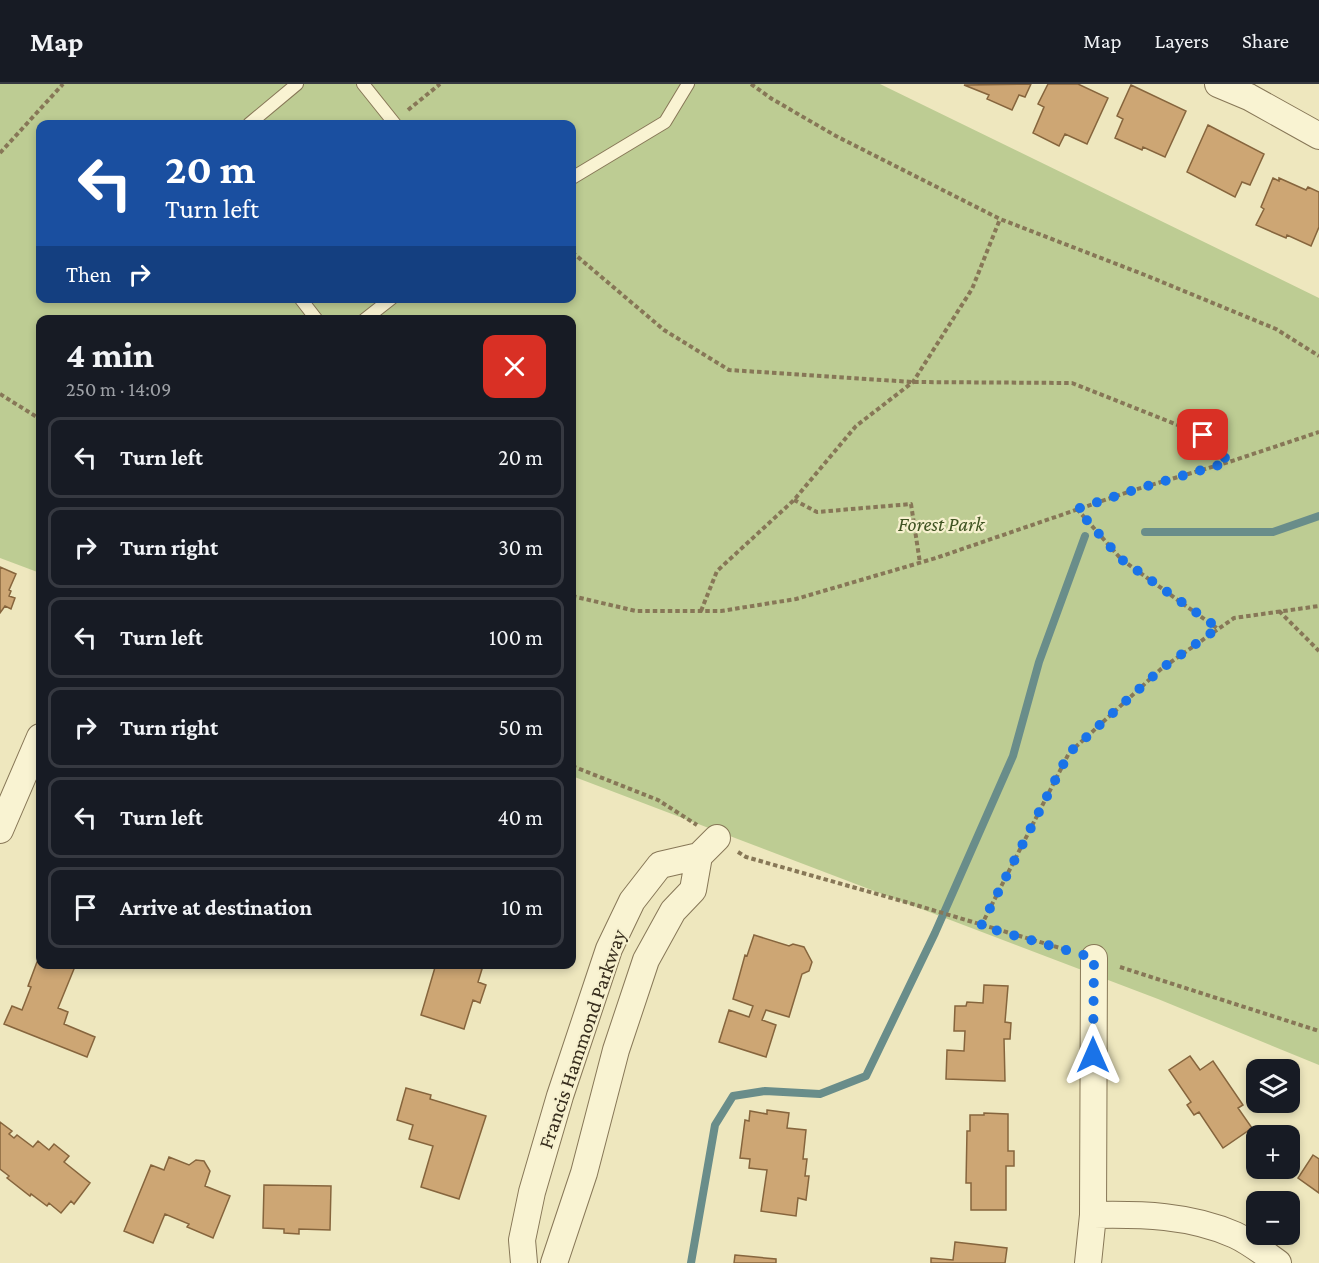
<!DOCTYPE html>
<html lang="en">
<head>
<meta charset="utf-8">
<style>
	body { margin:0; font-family:"Crimson Pro",serif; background:#242831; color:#f1f3f6; height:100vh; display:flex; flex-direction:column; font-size:22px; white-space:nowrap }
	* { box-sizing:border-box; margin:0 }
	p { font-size:20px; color:#9ea1a6 }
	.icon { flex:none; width:33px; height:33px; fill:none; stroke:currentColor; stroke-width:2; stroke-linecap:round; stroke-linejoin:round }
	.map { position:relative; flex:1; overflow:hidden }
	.sheet { position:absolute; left:36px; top:231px; width:540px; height:654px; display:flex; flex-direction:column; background:#171b24; border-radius:12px; box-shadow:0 3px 9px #0003 }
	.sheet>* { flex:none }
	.banner { position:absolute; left:36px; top:36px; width:540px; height:183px; border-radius:12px; box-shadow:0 3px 9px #0003; background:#1a4fa0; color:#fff; overflow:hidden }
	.buttons { position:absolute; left:1246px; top:975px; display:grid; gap:12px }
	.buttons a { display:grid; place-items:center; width:54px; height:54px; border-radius:12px; background:#171b24; box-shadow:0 3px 9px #0003; font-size:30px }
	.pin { position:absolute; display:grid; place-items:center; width:51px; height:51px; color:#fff; margin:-26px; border-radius:12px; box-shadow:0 3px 9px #0006 }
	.me { position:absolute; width:66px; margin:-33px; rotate:0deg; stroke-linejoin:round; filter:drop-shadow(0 0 4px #0008) }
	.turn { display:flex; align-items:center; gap:21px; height:126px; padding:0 30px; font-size:27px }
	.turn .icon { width:78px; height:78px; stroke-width:2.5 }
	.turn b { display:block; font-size:42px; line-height:51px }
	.then { display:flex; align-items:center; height:57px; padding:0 30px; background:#0003; gap:12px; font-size:22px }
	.round { display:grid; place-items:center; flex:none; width:63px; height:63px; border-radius:12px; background:#242831 }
	.headline { display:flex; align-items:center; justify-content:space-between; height:102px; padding:0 30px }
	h1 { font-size:36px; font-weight:700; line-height:45px }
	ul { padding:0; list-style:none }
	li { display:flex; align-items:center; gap:18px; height:81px; margin:0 12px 9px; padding:0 18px; border:3px solid #363941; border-radius:12px }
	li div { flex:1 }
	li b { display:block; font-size:22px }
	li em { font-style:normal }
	header { display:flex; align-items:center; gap:36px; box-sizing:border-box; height:84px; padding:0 30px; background:#171b24; border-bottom:2px solid #363941 }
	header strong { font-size:28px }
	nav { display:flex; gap:33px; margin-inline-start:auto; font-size:21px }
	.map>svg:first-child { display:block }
</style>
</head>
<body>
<header>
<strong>Map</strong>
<nav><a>Map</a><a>Layers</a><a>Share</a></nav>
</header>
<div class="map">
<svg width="1319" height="1179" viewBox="0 0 1319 1179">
	<rect width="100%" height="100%" fill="#eee7be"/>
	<!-- green -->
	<path fill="#bdcc93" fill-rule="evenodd" d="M0,0H880L1319,214V981L1158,915L572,692V236H40V489L0,474ZM40,40H572V214H40Z"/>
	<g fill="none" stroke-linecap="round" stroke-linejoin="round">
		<!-- stream -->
		<path stroke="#698d8a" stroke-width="8" d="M1145,448H1273L1319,432
			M691,1179L715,1041L733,1012L765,1007L820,1010L866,992L935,849L1013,672L1039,578L1085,452"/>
	</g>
	<!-- building -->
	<path fill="#cda674" stroke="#86653d" stroke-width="1.5" d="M1031,0L1025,13L1019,11L1012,26L987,15L989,11L964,1Z
		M1048,0H1078L1108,14L1087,60L1065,50L1059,62L1033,49L1044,23L1038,20Z
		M1131,1L1186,27L1165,73L1143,63L1142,66L1115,54L1123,35L1117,32Z
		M1208,41L1264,70L1250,101L1242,98L1235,113L1187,88Z
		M1273,94L1279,97V94L1306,106L1308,103L1319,108V143L1311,162L1287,151L1286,154L1256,141L1264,125L1261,123Z
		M0,483L16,490L9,506L11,507L9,512L15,514L11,525L5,522L0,529Z
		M754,851L789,862L793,860L804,863L812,878L809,887L802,890L789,933L766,926L762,936L776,941L766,973L719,958L729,926L749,933L753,922L733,915L745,871L747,872Z
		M37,878H40V880H76L58,924L68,928L64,940L95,953L87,973L4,940L12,922L22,926L31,903L28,902Z
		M436,880H473L482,885L478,898L486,901L480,919L473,916L464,945L421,931Z
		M984,901L1008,902L1005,938L1011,939L1010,955H1004L1005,997L946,995L947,966L964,967L965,947H954L955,922H966L967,918L983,919Z
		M1190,972L1200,986L1213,977L1243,1021L1238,1024L1252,1044L1223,1064L1199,1028L1194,1031L1187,1021L1191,1018L1169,986Z
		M406,1004L431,1011L430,1015L486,1032L459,1115L421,1103L433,1062L409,1055L413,1041L397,1036Z
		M767,1026L789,1029L787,1044L806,1046L803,1075H807L805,1092H809L806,1116L798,1114L796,1132L761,1127L767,1086L749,1084L750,1075L740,1074L745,1036L749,1037L750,1027L767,1030Z
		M984,1029L1008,1030V1067H1014V1082H1006V1126H971V1099H966L967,1047H970V1031H984Z
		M0,1038L12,1047L9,1050L14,1054L17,1051L33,1063L38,1057L49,1066L54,1060L69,1072L64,1078L90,1099L74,1120L71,1117L61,1129L49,1119L47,1122L31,1110L30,1112L7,1094L9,1092L0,1085Z
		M1313,1071L1319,1075V1109L1298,1094Z
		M169,1073L189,1081L196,1076L204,1077L210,1087L205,1102L230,1112L213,1154L187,1143L189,1140L165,1130L153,1159L124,1147L151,1081L164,1086Z
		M264,1101L331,1102L330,1146L299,1145V1150L284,1149V1145L263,1144Z
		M955,1158L1007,1164L1005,1179H931V1174L953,1176Z
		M735,1171L776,1175V1179H734Z"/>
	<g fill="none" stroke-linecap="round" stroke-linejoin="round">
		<!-- service casing -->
		<g stroke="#877757" stroke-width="14">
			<path id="service" d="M363,0L395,40
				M249,40L297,0
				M572,94L665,38L688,0
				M300,214L317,236
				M364,236L392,214"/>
		</g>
		<!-- minor casing -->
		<g stroke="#877757" stroke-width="28">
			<path id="minor" d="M1218,0L1249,13L1319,52
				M0,746L40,653
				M1093,1131C1141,1130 1190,1131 1235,1151C1250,1158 1264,1169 1278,1179
				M524,1179L522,1156L532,1108L560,1012L609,865L632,817L660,781L699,772L717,754
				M554,1179L584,1089L616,966L646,876L673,827L693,806L699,772
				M1088,1179L1093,1131L1094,874"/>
		</g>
		<!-- path -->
		<path stroke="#877757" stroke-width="4" stroke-dasharray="4.5 3" stroke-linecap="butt" d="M751,0L772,15L836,52L1000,135L1145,191L1276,245L1319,272
			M408,26L440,0
			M0,69L63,0
			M572,168L664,246L729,286L913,298L1072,299L1203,351L1229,378
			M0,310L40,335
			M794,416L817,428L911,420L920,479
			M1077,425L1121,475L1218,545
			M572,512L636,527H721L796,515L936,474L1134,406L1229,378L1319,348
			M701,527L717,487L794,416L856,342L913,298L972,205L1000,135
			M1279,527L1319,567
			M572,682L658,716L697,741
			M738,768L746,773L909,819L1070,867
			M981,842L1069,669L1161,585L1234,534L1319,522
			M1120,883L1319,947"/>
		<!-- service -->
		<use href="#service" stroke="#f9f3d2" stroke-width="12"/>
		<!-- minor -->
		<use href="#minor" stroke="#f9f3d2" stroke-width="26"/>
	</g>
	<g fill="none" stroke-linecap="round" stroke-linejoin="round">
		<!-- route -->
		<path stroke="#1a73e8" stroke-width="10" stroke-dasharray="0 18" d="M1093,971L1094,874L981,842L1069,669L1161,585L1218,544L1121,475L1077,425L1134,406L1229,378L1203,351"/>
	</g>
	<g text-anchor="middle" stroke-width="4.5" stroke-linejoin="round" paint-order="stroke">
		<!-- park labels -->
		<g font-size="21" font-style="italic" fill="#3f5322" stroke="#f6f0ce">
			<text x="941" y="447">Forest Park</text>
		</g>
		<!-- street labels -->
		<g font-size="21" fill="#362c1c" stroke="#f6f0ce">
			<text transform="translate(582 955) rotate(-71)" y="7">Francis Hammond Parkway</text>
		</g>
	</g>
</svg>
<div class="buttons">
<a><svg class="icon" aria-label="layers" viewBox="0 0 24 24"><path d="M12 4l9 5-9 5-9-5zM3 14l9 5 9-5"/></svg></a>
<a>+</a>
<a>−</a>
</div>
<div class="pin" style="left:1203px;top:351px;background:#d93025"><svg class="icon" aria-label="arrive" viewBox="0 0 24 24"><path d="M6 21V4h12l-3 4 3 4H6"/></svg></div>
<svg class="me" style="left:1093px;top:971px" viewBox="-20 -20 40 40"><path d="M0-17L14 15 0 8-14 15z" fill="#1a73e8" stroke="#fff" stroke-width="4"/></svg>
<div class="banner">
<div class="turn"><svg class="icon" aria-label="left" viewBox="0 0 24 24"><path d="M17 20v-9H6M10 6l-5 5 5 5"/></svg><div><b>20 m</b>Turn left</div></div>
<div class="then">Then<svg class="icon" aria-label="right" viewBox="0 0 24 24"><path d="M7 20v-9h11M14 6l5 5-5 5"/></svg></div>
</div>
<section class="sheet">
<div class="headline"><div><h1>4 min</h1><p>250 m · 14:09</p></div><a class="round" style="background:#d93025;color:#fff"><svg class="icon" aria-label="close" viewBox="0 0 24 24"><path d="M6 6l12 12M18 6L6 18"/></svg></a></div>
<ul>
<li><svg class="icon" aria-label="left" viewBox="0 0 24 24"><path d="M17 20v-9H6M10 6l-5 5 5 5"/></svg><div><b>Turn left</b></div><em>20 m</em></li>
<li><svg class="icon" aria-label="right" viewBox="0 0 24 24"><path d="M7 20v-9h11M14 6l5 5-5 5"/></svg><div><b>Turn right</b></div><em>30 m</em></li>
<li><svg class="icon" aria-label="left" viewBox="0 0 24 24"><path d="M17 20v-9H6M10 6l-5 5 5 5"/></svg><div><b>Turn left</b></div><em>100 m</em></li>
<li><svg class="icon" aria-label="right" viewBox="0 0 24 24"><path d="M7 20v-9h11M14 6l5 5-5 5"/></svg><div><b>Turn right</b></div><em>50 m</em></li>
<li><svg class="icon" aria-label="left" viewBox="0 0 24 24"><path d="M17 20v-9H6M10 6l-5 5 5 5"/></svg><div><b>Turn left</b></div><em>40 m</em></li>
<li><svg class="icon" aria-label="arrive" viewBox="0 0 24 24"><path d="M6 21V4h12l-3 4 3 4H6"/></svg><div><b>Arrive at destination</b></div><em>10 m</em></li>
</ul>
</section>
</div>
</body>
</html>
